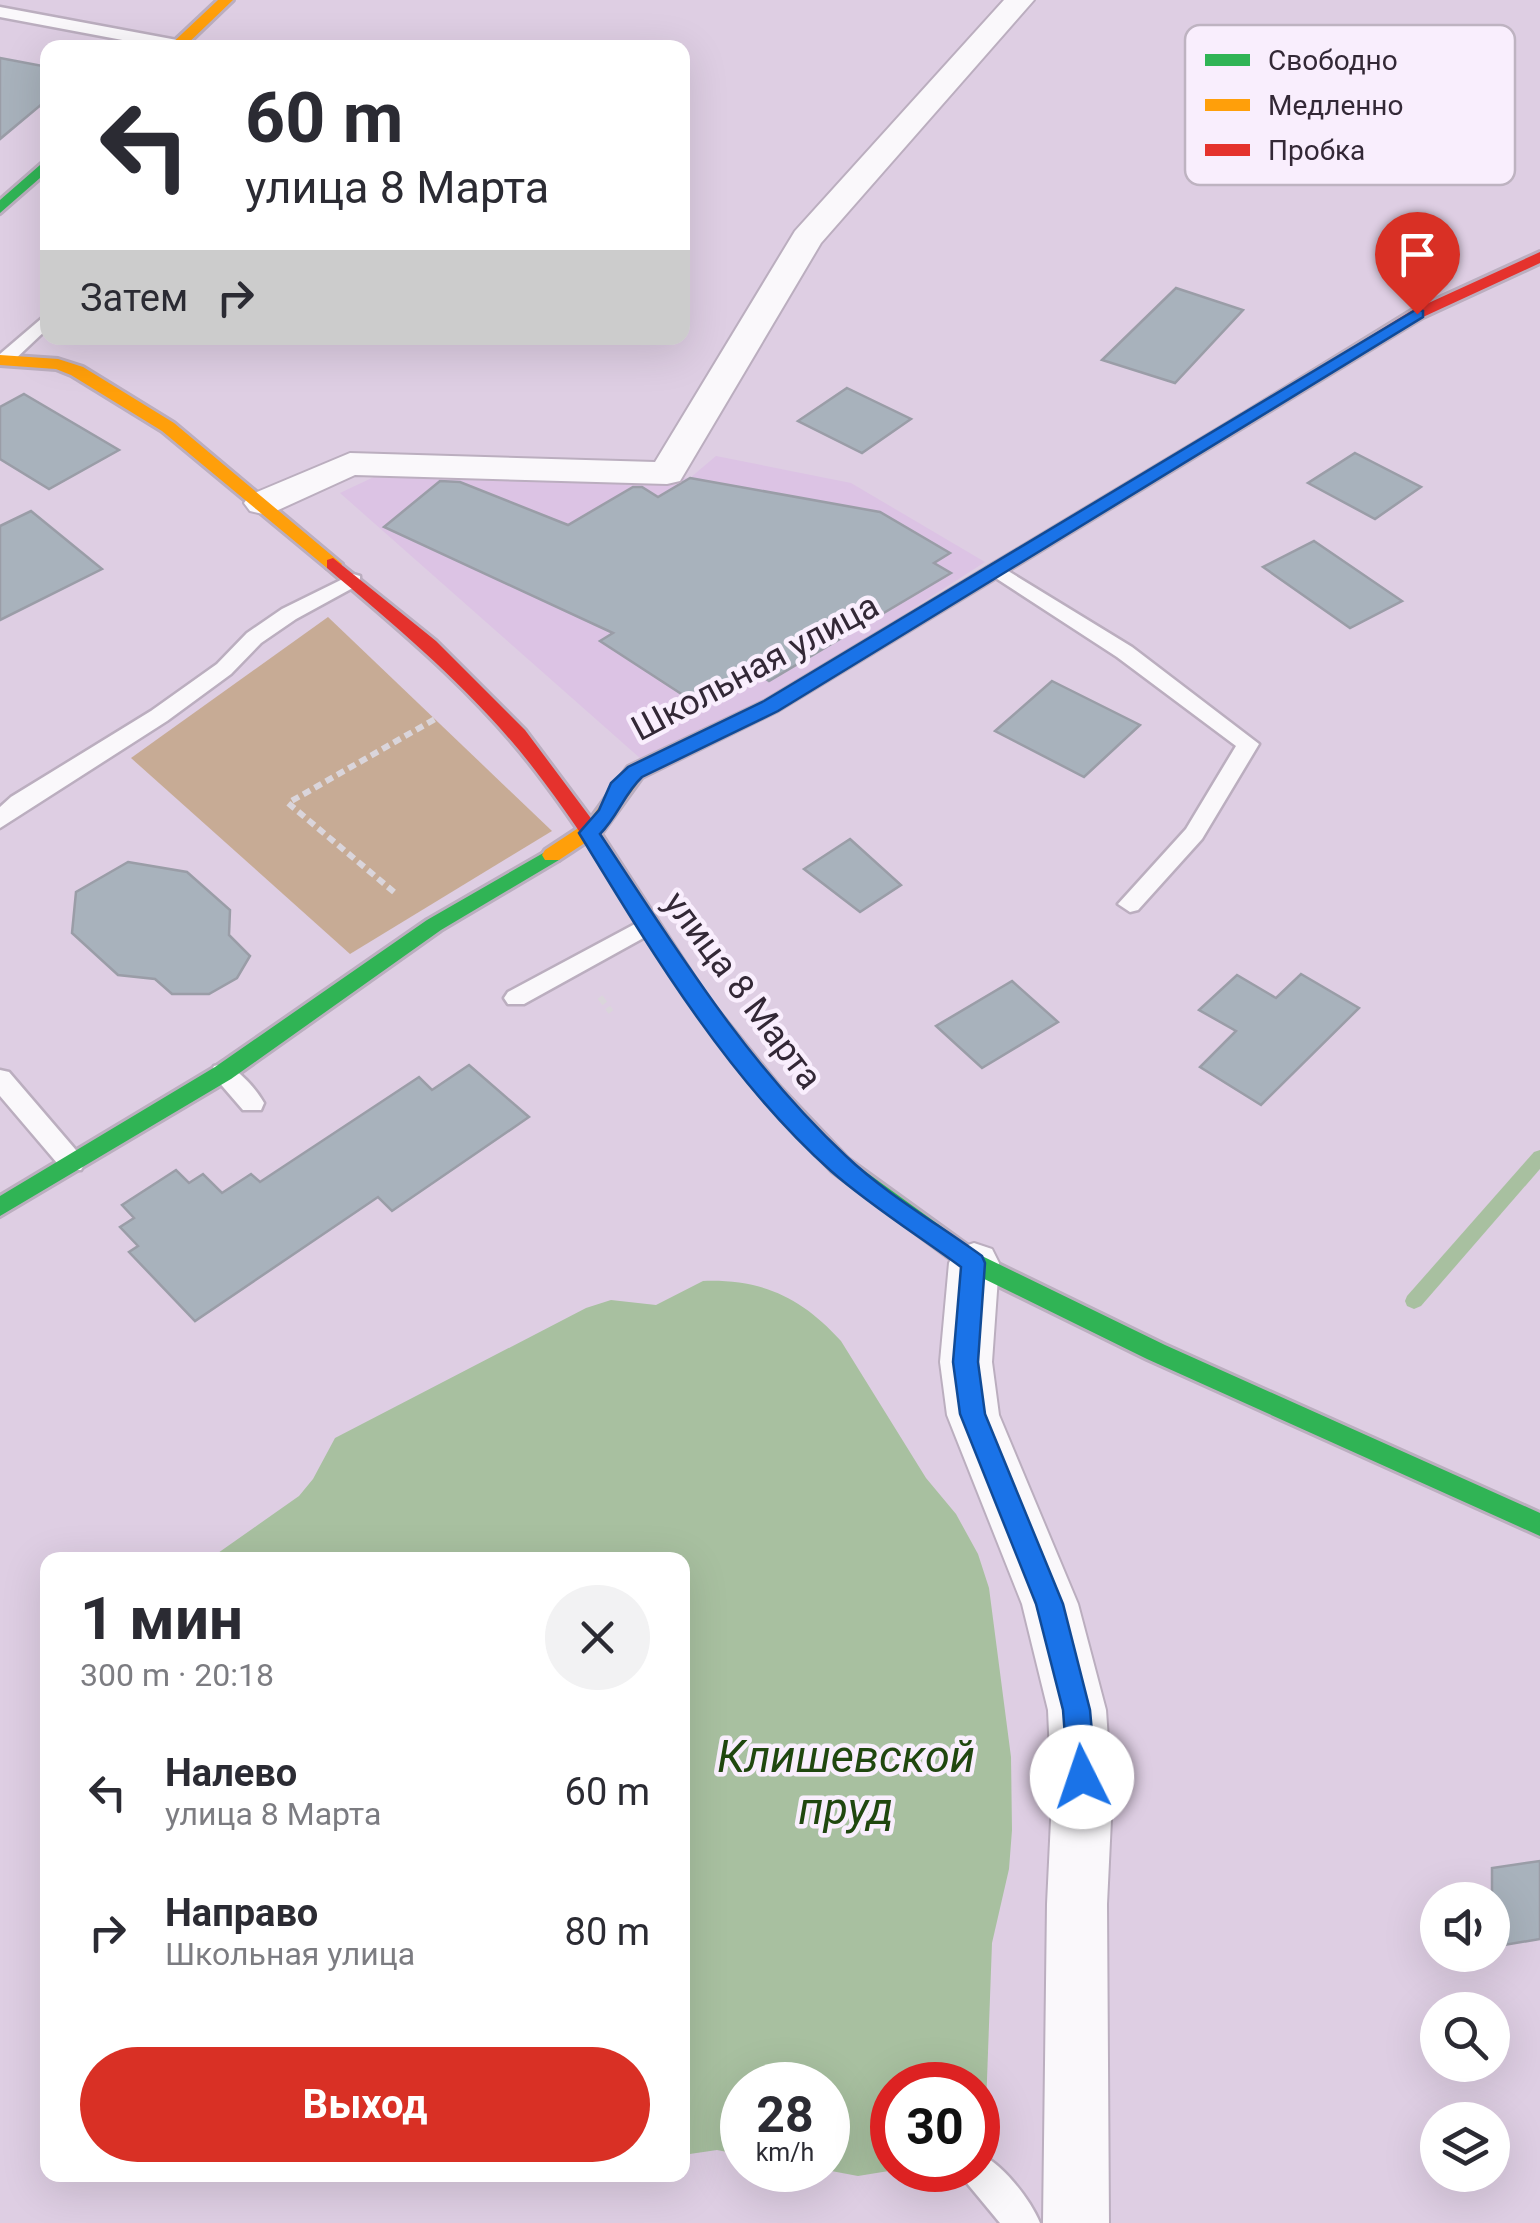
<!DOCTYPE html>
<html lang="ru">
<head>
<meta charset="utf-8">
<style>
	body { margin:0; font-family:Roboto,sans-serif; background:#f2f2f3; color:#2b2b33; height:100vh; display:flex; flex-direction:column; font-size:38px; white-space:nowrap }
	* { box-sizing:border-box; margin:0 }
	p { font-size:32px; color:#7c7c81 }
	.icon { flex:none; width:55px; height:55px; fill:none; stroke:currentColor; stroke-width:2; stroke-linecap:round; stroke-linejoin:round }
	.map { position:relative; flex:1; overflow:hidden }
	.panel { position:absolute; left:40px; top:1552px; width:650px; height:630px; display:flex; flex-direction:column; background:#fff; border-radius:20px; box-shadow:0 10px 40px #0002 }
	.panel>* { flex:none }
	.guide { position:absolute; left:40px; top:40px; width:650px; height:305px; border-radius:20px; box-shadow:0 10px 40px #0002; background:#fff; color:#2b2b33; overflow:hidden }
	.fabs { position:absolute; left:1420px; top:1882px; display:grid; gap:20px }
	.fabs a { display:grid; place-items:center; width:90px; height:90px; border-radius:50%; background:#fff; box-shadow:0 10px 40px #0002; font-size:50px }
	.speed { position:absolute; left:720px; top:2062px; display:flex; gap:20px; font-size:50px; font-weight:700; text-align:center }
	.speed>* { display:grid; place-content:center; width:130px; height:130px; border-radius:50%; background:#fff; box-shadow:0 10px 40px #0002; line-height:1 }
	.speed small { font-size:25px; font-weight:400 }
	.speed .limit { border:15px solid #d22; background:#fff; color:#111 }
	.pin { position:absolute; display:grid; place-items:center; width:85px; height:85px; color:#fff; margin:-102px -42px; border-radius:50% 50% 50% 0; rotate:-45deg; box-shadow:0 0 10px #0007 }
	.pin .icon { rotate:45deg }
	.me { position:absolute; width:110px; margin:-55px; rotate:356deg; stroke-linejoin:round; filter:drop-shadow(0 0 8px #0008) }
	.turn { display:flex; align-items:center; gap:35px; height:210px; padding:0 40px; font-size:45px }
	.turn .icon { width:130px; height:130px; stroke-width:2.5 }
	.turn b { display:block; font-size:70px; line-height:85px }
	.then { display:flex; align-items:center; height:95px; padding:0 40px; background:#0003; gap:20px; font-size:38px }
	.round { display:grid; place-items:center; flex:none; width:105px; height:105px; border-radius:52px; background:#f2f2f3 }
	.overview { display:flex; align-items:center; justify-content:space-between; height:170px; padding:0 40px }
	h1 { font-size:60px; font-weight:700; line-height:75px }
	.cta { display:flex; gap:20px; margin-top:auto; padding:20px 40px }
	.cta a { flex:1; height:115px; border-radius:60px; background:#d93025; color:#fff; font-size:40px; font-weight:700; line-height:115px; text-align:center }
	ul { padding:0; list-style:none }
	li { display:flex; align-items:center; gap:30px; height:140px; padding:0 40px }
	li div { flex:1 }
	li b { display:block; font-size:38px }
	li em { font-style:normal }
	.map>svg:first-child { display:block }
</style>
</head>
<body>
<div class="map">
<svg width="1540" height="2223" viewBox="0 0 1540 2223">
	<rect width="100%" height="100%" fill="#decee3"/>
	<!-- built -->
	<path fill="#dcc3e4" d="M716,456L851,483L985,562L782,693L641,759L340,493L376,476L690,478Z"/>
	<!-- forest -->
	<path fill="#c7ab95" d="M328,617L552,831L350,954L131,758Z"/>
	<!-- water -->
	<path fill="#a8c0a0" d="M703,1281C762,1279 801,1297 841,1341L926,1478L956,1514L978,1554L989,1588L1011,1757L1012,1830L1009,1869L992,1943L986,2107L978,2114V2085H892L895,2170L858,2176L826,2170L828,2085H742V2155L717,2150L683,2155L682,1560H208L299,1496L313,1479L335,1438L586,1308L611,1300L656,1305Z"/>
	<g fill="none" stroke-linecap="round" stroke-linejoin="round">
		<!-- stream -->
		<path fill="#a8c0a0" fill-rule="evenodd" d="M1540,1150V1169L1421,1306L1414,1309L1407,1306L1405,1301L1407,1296L1534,1152Z"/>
	</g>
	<!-- building -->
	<path fill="#a8b2bc" stroke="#9a9da7" stroke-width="2.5" d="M0,58L48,67V99L0,139Z
		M1176,288L1243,310L1175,383L1102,360Z
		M847,388L911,419L862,453L798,421Z
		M24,394L119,450L49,489L0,459V407Z
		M1355,453L1421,487L1375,519L1308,483Z
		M690,478L880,512L950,553L934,563L951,573L769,681L757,673L703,708L600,641L613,633L384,527L440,481L460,482L568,525L633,487H642L658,497Z
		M31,511L102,569L0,620V526Z
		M1314,541L1402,601L1350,628L1263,567Z
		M1052,681L1140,725L1084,777L995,731Z
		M850,839L901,885L860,912L804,869Z
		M128,862L187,872L230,910L229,935L250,956L237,978L209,994H172L155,979L118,975L72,933L76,892Z
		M1301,974L1359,1008L1261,1105L1200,1067L1236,1031L1199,1010L1237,975L1276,998Z
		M1012,981L1058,1022L982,1068L936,1026Z
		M469,1065L529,1117L392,1211L378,1197L195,1321L129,1252L138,1246L120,1227L134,1218L122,1205L176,1170L189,1183L203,1174L222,1193L251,1174L260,1182L419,1077L432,1090Z
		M1540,1861V1939L1492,1947V1868Z"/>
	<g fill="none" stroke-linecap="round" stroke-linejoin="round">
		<!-- lane casing -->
		<g stroke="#bbaebf" stroke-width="5">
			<path id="lane" d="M0,7L177,40L185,45L165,48L0,17Z
				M48,313V328L11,363H0V354Z
				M995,563L1132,647L1259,744L1202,839L1138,910L1130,912L1118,904L1186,829L1236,746L1117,657L988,573L985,569Z
				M353,574L360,576V584L296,619L261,643L231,674L167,721L0,828V807L11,797L151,711L217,664L247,633L282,609Z
				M648,917L656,919L660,925L656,931L524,1004H508L504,998L508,992Z
				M223,1064C239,1069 256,1089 264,1103L261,1110H243L211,1073L214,1066Z
				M0,1070L9,1072L81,1156L85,1163L81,1170H63L0,1096Z
				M978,2153C1002,2163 1030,2199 1040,2223H1000L966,2182L961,2170H978Z"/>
		</g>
		<!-- street casing -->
		<g stroke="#bbaebf" stroke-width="4">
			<path id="street" d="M1004,0H1034L821,243L680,481L667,484L355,475L276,511L263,514L250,511L244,503L250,495L350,453L655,462L795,231Z
				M974,1243L992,1249L999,1263L992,1362L999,1415L1078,1604L1106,1710L1112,1799L1107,1904L1109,2223H1043L1047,1904L1052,1799L1048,1710L1022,1604L947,1415L940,1362L949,1263L956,1249Z"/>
		</g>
		<!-- fast casing -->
		<g stroke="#bbaebf" stroke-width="6">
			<path id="fast" d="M48,158V171L0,213V200Z
				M552,848L562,855L559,860L441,930L231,1079L0,1216V1196L215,1067L427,920Z
				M769,1082L777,1084L848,1159L982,1256L1165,1345L1540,1513V1536L1147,1359L966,1270L832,1171L761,1096L758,1090L761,1084Z"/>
		</g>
		<!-- slow casing -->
		<g stroke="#bbaebf" stroke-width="6">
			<path id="slow" d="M218,0H233L183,48H167Z
				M0,355L58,359L83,367L174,423L342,564L339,568H327L162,431L71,375L56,369L0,365Z
				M1242,415L1250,420L1248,424L778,710L642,777L603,831L559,860H545L542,855L545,850L589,821L628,767L764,702Z"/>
		</g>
		<!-- jam casing -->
		<g stroke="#bbaebf" stroke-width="6">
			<path id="jam" d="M1540,252V263L1423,317L1248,424L1242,425L1234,420L1411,311Z
				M333,558L436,641L525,730L590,817L708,999L777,1084L780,1090L777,1096H761C677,998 621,884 544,782C483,699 405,634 327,568V560Z"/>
		</g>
		<!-- path -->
		<path stroke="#dad5db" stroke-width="6" stroke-dasharray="8 5" stroke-linecap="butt" d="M394,892L288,803L435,719
			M600,997L611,1012"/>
		<!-- lane -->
		<use href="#lane" fill="#faf8fb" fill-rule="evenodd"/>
		<!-- street -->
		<use href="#street" fill="#faf8fb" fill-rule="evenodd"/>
		<!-- fast -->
		<use href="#fast" fill="#30b455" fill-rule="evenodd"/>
		<!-- slow -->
		<use href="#slow" fill="#ff9f0a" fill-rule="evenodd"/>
		<!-- jam -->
		<use href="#jam" fill="#e5322d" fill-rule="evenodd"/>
	</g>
	<!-- route -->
	<path fill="#1a73e8" stroke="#114b97" stroke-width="2.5" d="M1417,309L1423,311V317L778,711L642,777C624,794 618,816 600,834C675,947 746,1063 846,1156C886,1194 938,1224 982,1256L985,1263L978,1362L985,1414L1063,1604L1090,1710L1096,1777L1092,1787L1082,1791L1072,1787L1068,1777L1063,1710L1036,1604L960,1414L953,1362L961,1267C919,1236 871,1206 831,1171C727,1078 651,951 579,833L599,810L611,783L628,767L764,701Z"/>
	<g text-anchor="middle" stroke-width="9" stroke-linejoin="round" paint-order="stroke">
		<!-- street labels -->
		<g font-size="35" fill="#332836" stroke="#f9eefd">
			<text transform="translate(755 667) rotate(-28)" y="12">Школьная улица</text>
			<text transform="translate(743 990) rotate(53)" y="12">улица 8 Марта</text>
		</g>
		<!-- near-water labels -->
		<g font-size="45" font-style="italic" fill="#20470f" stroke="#f9eefd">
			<text x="846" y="1772">Клишевской<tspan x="846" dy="52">пруд</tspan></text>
		</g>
	</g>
	<!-- legend -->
	<rect x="1185" y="25" width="330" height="160" rx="15" fill="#f9eefd" stroke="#beb3c1" stroke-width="2.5"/>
	<rect x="1205" y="54" width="45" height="12" fill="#30b455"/>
	<rect x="1205" y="99" width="45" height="12" fill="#ff9f0a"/>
	<rect x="1205" y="144" width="45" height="12" fill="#e5322d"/>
	<g font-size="28" fill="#332836">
		<text x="1268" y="70">Свободно</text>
		<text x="1268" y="115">Медленно</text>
		<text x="1268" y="160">Пробка</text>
	</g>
</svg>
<div class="fabs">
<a><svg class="icon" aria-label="sound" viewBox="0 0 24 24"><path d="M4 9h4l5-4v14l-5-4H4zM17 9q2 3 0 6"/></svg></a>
<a><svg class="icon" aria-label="search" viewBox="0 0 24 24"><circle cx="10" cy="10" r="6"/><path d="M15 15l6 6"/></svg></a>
<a><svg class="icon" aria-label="layers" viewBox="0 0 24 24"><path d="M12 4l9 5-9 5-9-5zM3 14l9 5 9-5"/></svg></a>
</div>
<div class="speed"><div>28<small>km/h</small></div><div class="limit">30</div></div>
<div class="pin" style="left:1417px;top:314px;background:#d93025"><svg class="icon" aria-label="arrive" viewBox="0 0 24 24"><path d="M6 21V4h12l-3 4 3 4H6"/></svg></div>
<svg class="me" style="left:1082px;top:1777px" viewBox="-20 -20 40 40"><circle r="19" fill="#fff"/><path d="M0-13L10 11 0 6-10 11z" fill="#1a73e8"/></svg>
<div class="guide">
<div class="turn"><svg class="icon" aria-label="left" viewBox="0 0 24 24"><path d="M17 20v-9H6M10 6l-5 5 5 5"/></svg><div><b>60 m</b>улица 8 Марта</div></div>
<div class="then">Затем<svg class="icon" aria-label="right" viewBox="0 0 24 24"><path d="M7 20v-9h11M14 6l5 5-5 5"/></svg></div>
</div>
<section class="panel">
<div class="overview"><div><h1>1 мин</h1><p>300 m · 20:18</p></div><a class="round"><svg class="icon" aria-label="close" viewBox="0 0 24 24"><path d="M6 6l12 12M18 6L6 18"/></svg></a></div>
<ul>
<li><svg class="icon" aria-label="left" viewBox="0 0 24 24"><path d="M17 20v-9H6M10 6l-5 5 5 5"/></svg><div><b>Налево</b><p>улица 8 Марта</p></div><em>60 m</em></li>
<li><svg class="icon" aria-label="right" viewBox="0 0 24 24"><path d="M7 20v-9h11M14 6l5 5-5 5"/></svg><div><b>Направо</b><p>Школьная улица</p></div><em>80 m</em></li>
</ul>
<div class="cta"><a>Выход</a></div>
</section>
</div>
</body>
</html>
